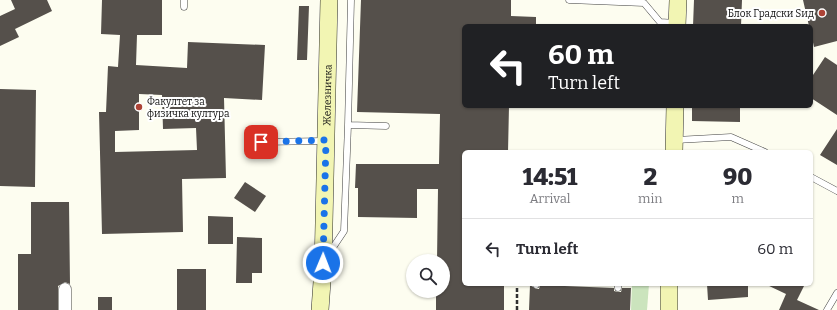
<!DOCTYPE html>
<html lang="en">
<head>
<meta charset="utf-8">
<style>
	body { margin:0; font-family:Bitter,serif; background:#f2f2f3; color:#2b2b33; height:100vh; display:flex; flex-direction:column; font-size:15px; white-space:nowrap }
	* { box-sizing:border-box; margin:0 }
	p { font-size:13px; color:#7c7c81 }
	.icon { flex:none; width:22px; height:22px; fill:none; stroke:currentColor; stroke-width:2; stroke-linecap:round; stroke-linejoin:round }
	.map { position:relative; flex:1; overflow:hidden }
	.sheet { position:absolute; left:462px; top:150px; width:351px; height:136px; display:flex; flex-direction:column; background:#fff; border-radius:6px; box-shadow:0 1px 3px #0004 }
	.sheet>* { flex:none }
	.top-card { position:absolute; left:462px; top:24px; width:351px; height:84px; border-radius:6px; box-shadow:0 1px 3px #0004; background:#202124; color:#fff; overflow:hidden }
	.fabs { position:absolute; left:406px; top:254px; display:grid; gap:8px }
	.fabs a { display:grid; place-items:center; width:44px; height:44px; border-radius:50%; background:#fff; box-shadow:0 1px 3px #0004; font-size:20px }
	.pin { position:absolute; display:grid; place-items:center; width:34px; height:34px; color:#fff; margin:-17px; border-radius:8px; box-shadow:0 2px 6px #0006 }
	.me { position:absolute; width:44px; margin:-22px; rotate:1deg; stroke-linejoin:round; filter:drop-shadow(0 0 3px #0008) }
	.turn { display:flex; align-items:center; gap:14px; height:84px; padding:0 20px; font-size:18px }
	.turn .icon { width:52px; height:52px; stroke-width:2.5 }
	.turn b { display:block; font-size:28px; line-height:34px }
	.eta { display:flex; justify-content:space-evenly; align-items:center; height:68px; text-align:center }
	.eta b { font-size:24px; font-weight:800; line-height:28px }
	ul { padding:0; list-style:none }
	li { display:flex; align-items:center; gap:12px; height:60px; padding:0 20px; border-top:1px solid #e1e1e2 }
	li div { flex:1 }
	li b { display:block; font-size:15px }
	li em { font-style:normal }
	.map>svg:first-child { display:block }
</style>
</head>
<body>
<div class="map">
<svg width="837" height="310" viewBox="0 0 837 310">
	<rect width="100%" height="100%" fill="#fdfdf0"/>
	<!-- green -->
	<path fill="#cbe4bd" d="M632,284H649L647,310H631Z"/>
	<!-- building -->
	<path fill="#55504b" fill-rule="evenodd" d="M11,0H47L52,11L15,29L19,37L0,46V16L15,9Z
		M102,0H162V35H137L136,65L187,68L188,42L265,45L262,100L224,98L226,178L182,179L183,232L102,234L99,112H106L108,66L118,67L120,35L101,34ZM139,94L162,95L163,129L196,128L197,150L115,152V131L139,130Z
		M361,0H511V16L536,17V26H464V106H509L508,152H464V284H504V310H436V291H443V261H437L438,189H417V218L358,217V188H355L356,164H439L440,114L357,112Z
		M694,0H742L741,26H693Z
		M803,0H837V41L814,47L811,33V26H809Z
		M299,6H309L307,60H297Z
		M825,57L837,65V115L811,98V78Z
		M0,89L36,90L35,187L0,186Z
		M692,106H740V122L692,121Z
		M837,129V165L820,155Z
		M245,182L266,196L255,212L234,198Z
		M31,202H69L70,284L65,282L58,286V310H18V254H31Z
		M208,216L233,217V244H208Z
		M237,237L262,238V273H252V283H236Z
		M177,269H206V310H177Z
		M707,284H748V297L708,300Z
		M765,284H805L797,300L819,310H779L786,294Z
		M530,285L536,289H539L540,285L614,288V291L618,292H621L622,288H631L630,310H529Z
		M98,297H112V310H98Z"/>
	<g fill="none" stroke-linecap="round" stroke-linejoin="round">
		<!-- lane casing -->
		<g stroke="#414141" stroke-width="7">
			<path id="lane" d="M569,0L644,3L660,22L676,23
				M184,7V0
				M348,125L386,126
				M676,140L731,137L765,152
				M261,142L324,141
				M811,177L837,191
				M328,255L344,231L348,125L351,0
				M536,285V284
				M618,288V284
				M827,310L837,293"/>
		</g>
		<!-- street casing -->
		<g stroke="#414141" stroke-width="13">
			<path id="street" d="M65,289V310"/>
		</g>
		<!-- secondary casing -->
		<g stroke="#303030" stroke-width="18">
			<g id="secondary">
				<path d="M677,26L678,0"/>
				<path d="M674,152L675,106"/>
				<path id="s1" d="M320,310L323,268L329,0"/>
				<path d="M669,310V284"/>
			</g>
		</g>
		<!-- path -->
		<path stroke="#303030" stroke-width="2.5" stroke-dasharray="4 2" stroke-linecap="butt" d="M517,310V284"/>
		<!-- lane -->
		<use href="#lane" stroke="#fff" stroke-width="6"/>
		<!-- street -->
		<use href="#street" stroke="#fff" stroke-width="12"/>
		<!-- secondary -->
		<use href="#secondary" stroke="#f2f5b3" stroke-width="17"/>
	</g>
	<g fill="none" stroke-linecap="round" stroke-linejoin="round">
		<!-- route -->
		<path stroke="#1a73e8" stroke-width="7" stroke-dasharray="0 12.6" d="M261,142L326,140L323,263"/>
	</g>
	<!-- markers -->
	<g fill="#ad4336" stroke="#fff" stroke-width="1.5">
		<circle cx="822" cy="13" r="4"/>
		<circle cx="139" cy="107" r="4"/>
	</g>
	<g text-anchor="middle" stroke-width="4" stroke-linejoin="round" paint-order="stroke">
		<!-- poi labels -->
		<g font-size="10" fill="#0e0e0e" stroke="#fff" text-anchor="end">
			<text x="814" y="17">Блок Градски Sид</text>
			<text x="147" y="105" text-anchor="start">Факултет за<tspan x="147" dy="12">физичка култура</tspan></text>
		</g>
		<!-- street labels -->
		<g font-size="10" fill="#0e0e0e" stroke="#fff">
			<text dy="4" stroke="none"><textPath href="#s1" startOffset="215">Железничка</textPath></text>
		</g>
	</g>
</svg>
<div class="fabs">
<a><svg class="icon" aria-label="search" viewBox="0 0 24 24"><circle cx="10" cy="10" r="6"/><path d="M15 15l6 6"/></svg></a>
</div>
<div class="pin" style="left:261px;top:142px;background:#d93025"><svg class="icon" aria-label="arrive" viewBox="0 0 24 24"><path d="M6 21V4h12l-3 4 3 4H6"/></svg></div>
<svg class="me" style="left:323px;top:263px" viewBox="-20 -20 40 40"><circle r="17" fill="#1a73e8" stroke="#fff" stroke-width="3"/><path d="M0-11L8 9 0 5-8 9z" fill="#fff"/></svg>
<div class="top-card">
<div class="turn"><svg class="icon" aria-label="left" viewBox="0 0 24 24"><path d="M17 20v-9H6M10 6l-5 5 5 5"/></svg><div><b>60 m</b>Turn left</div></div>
</div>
<section class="sheet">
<div class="eta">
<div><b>14:51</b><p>Arrival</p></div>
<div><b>2</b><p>min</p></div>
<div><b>90</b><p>m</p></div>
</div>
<ul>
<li><svg class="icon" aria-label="left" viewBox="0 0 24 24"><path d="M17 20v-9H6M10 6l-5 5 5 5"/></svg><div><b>Turn left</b></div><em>60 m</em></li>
</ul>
</section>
</div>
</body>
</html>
